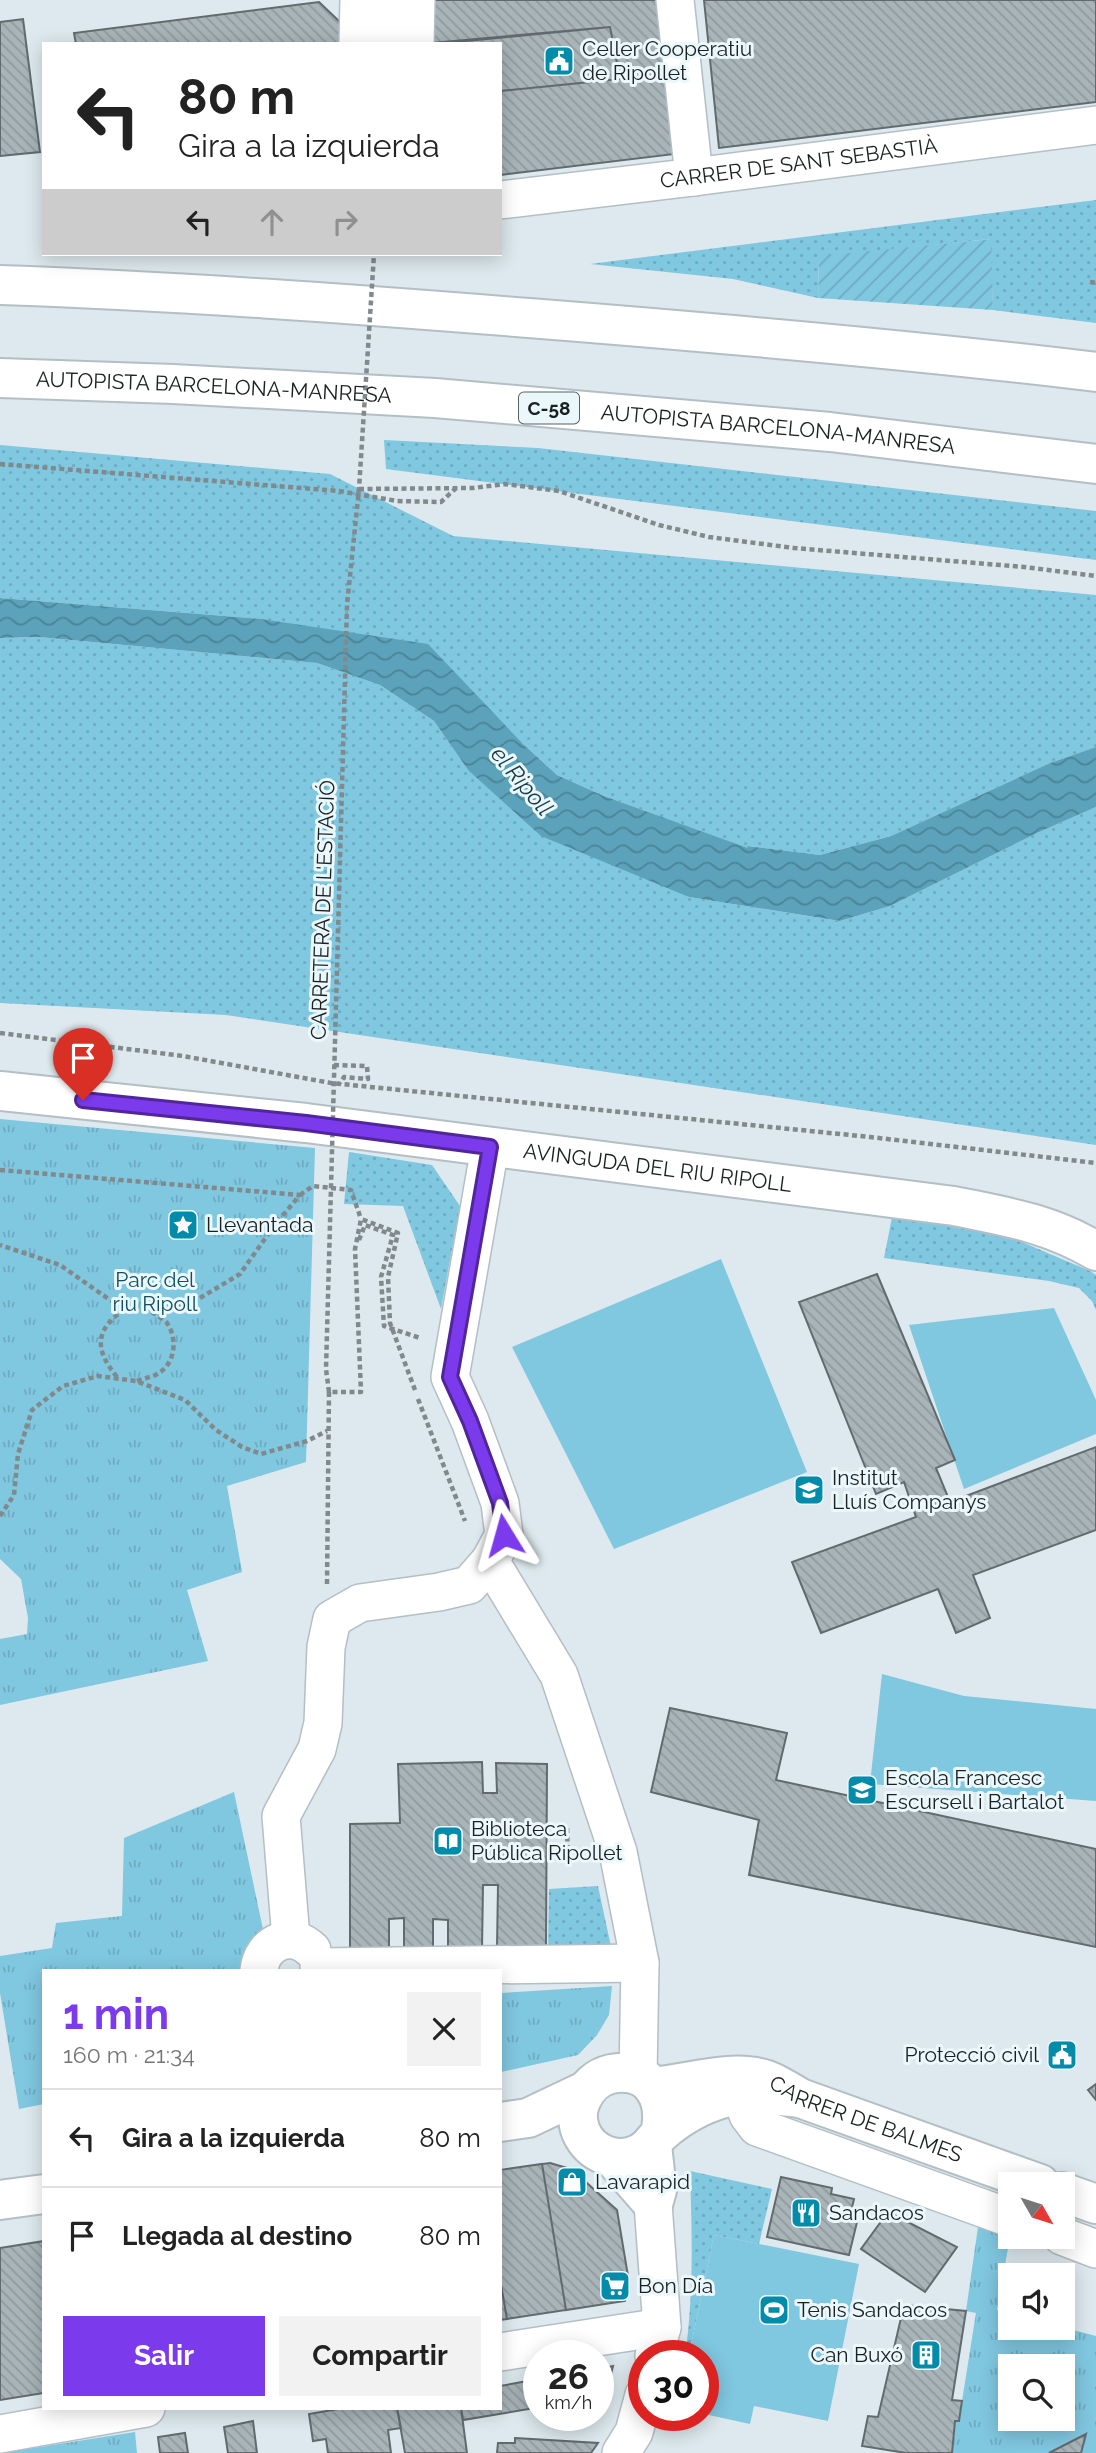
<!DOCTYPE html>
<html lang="es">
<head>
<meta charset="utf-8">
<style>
	body { margin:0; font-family:Raleway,sans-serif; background:#f2f2f2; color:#222; height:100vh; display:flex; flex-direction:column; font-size:26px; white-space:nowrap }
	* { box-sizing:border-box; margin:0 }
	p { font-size:23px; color:#767676 }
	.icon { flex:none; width:38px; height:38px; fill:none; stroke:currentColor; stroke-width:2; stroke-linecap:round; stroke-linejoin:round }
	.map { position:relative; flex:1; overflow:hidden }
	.sheet { position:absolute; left:42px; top:1969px; width:460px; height:441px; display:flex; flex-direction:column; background:#fff; border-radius:0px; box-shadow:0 4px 18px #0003 }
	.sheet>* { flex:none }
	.banner { position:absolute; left:42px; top:42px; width:460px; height:214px; border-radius:0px; box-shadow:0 4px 18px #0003; background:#fff; color:#222; overflow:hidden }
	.needle { width:46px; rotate:129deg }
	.controls { position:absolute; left:998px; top:2172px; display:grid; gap:14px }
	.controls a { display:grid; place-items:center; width:77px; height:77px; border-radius:0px; background:#fff; box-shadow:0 4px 18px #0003; font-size:35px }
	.speed { position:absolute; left:523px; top:2340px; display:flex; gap:14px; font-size:35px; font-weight:700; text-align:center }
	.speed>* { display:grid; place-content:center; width:91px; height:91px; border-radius:50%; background:#fff; box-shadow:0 4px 18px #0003; line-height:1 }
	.speed small { font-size:18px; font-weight:400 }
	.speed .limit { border:10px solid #d22; background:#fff; color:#111 }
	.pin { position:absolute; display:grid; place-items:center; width:60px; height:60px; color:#fff; margin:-72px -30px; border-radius:50% 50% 50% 0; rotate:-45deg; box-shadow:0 0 7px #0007 }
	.pin .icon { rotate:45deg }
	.me { position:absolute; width:77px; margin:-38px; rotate:352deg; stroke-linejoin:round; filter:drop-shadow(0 0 5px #0008) }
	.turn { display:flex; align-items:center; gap:24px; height:147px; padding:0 21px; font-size:32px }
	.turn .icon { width:91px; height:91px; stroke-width:2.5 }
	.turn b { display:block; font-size:49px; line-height:60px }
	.lanes { display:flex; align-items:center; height:66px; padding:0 21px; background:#0003; justify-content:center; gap:35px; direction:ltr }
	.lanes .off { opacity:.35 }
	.round { display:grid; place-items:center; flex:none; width:74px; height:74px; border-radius:0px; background:#f2f2f2 }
	.summary { display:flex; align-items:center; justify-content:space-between; height:119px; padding:0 21px }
	h1 { font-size:42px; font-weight:700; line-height:52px; color:#7c3aed }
	.cta { display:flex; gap:14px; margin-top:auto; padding:14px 21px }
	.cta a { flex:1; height:80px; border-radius:0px; background:#7c3aed; color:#fff; font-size:28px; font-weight:700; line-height:80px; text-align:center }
	.cta a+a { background:#f2f2f2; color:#222 }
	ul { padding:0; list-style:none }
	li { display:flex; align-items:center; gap:21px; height:98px; padding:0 21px; border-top:2px solid #e0e0e0 }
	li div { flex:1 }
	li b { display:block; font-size:26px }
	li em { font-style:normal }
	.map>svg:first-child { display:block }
</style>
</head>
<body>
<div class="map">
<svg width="1096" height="2453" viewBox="0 0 1096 2453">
	<defs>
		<pattern id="grass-dots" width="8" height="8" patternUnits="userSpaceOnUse" patternTransform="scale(1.75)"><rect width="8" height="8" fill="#80c7e0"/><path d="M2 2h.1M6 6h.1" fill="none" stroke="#6eabc0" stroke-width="1.8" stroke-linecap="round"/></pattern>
		<pattern id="park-tufts" width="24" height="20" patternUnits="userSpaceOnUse" patternTransform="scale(1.75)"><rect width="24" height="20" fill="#80c7e0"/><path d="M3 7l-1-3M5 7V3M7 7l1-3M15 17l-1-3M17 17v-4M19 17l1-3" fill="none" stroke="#6eabc0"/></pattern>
		<pattern id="garden-furrows" width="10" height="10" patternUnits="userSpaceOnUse" patternTransform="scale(1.75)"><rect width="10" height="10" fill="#80c7e0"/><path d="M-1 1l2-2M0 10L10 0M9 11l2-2" fill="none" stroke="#6eabc0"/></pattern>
		<pattern id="water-waves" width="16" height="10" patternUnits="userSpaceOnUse" patternTransform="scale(1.75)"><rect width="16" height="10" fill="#5ba2ba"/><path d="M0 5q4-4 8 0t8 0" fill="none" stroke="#4a8497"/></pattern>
		<pattern id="building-back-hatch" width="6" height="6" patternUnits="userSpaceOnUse" patternTransform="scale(1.75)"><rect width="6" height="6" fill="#a8b4b8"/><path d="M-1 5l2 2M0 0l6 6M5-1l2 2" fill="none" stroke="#909a9e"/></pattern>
	</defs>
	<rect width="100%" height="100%" fill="#dde9ee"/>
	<!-- grass -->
	<path fill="url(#grass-dots)" d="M1096,200V323L993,310L990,239L819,257L818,298L733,279L590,264Z
		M384,440L538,448L1096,511V560L386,469Z
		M0,445L330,474L453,536L1096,595V747L1050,763L891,836L820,855L748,846L750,849L604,796L557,775L522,743L261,619L0,598Z
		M39,637L317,663L380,685L434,721L468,770L689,897L840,921L890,906L1037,833L1096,807V1145L226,1015L0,1003V638Z
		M349,1152L432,1165L460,1206L441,1309L403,1206L344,1204Z
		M892,1217L989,1228L1090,1271L1096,1275V1310L1092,1301L1079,1288L1049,1281L884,1258Z
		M598,1886L613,1956L548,1955L549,1889Z
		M690,2171L772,2189L759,2244L714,2235L689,2355L685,2356C694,2295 692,2232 690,2171Z"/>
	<!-- park -->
	<path fill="url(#park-tufts)" fill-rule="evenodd" d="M0,1119L315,1148L306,1462L227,1486L242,1572L187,1590L208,1661L0,1705V1639L27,1634L28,1618L21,1579L0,1559Z
		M234,1792L264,1934L248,1970H44V2104L19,2109L0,1993V1956L52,1948L56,1923L122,1916L124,1838Z
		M612,1986L609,2015L597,2035L578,2055L501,2072V1993Z
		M978,2227L1010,2237L997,2310L1010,2314V2328L1062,2327L1096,2336V2453H1081L1085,2435L1049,2453H952L955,2421L959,2420L976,2313L966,2311ZM1010,2366H1062V2418H1010Z
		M135,2432L137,2453H2Z"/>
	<!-- garden -->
	<path fill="url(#garden-furrows)" d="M991,239L993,310L818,298L819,256Z"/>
	<!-- pitch -->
	<path fill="#80c7e0" d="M721,1259L807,1472L614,1549L512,1347Z
		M1054,1308L1096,1400V1434L964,1489L909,1325Z
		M882,1674L964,1696L1096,1709V1801L870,1784Z
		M714,2235L859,2264L828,2421L754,2406L750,2424L704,2414V2356L689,2355Z"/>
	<!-- water -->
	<path fill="url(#water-waves)" d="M0,598L261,619L428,644L522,743L557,775L604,796L748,848L747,846L820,855L891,836L1050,763L1096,747V807L1037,833L890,906L840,921L689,897L541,836L468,770L434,721L380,685L317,663L39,637L0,638Z"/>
	<!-- building -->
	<path fill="url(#building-back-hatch)" stroke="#616b6f" stroke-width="2" d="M421,0H666L683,153L500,175V91L620,79L610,27L420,44Z
		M704,0H1096V102L719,148Z
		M319,2L342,24L341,44H76L74,33Z
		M23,19L40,152L0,156V22Z
		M610,27L620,79L500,91V44H435Z
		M877,1274L955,1460L936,1468L950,1502L1096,1447V1530L973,1575L990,1618L956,1633L938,1589L821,1633L792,1562L916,1517L904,1482L876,1494L799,1302Z
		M670,1708L787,1733L776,1780L1096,1849V1947L749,1875L759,1820L651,1792Z
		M482,1762L483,1793H497L496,1763L547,1764L546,1948H497L498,1885H483L482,1949H448V1920L433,1919V1949L404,1950V1918L389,1919V1949H350V1824L400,1823L398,1764Z
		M1096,2084V2100L1088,2090Z
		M550,2163L567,2168L577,2174L617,2210L628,2276L625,2301L566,2310L542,2164Z
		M542,2164L566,2310L507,2319L500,2279V2170Z
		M781,2177L832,2188L831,2194L854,2199L850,2216L858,2218L849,2255L767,2237Z
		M888,2212L957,2247L925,2292L861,2249Z
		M44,2241V2393L0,2400V2248Z
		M500,2279L507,2319L500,2320Z
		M904,2305L966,2311L952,2400L962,2401L959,2421H955L952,2453H906L862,2446L868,2416L878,2417Z
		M613,2366L605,2399H598V2369Z
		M533,2380L535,2408L463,2420L461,2408H500V2386Z
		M344,2408H397L401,2428L388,2430L391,2453H328L326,2439L313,2441L309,2414Z
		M397,2408H461L467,2453H405Z
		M253,2421L257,2453H228L224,2427Z
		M185,2433L188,2453H160L158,2437Z
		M1086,2434L1081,2453H1049Z
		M515,2438L598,2443L591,2453H497L498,2443H515Z"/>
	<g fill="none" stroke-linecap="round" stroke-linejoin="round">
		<!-- street casing -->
		<g stroke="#b3bfc4" stroke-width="40">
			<g id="street">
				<path d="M675,0L694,177"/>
				<path d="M358,44L359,0"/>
				<path d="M384,44L387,0"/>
				<path d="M415,44L416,0"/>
				<path id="s1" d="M500,200L694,177L1096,125"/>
				<path d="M490,1561L559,1675L618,1852L640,1963L638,2076"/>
				<path d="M291,1939L281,1816L317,1749L323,1723L326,1647L332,1619L360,1603L439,1592L469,1585L490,1561L504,1535L500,1503L470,1421L450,1377L490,1147"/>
				<path d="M319,1967L640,1963"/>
				<path d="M259,1970C262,1943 291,1929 312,1950"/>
				<path d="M742,2096L748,2115L757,2127L1010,2218"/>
				<path d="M653,2204L662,2327L654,2356"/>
				<path d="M1062,2236L1096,2249"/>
				<path d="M500,2352L662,2327"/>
				<path d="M0,2434L146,2408"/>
				<path d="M621,2453L634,2432L644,2395"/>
			</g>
		</g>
		<!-- secondary casing -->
		<g stroke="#b3bfc4" stroke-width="42">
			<g id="secondary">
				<path id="s2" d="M0,1091L306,1123L954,1206C1007,1217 1049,1223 1096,1251"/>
				<path id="s3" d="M653,2087C689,2084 731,2068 767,2080C778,2084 790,2092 800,2098L1040,2184"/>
				<path d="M500,2122L528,2118L585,2091"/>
				<path d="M660,2134C668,2100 652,2066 611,2074C597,2077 586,2088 581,2101C577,2110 577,2122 581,2132C591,2154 616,2164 638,2154C650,2149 653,2140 661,2133C677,2118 700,2105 721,2099C747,2092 774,2095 800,2098"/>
				<path d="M613,2158L653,2204L657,2190L652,2145"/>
				<path d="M1062,2192L1096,2204"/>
				<path d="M0,2200L44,2194"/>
			</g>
		</g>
		<!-- highway casing -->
		<g stroke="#b3bfc4" stroke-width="42">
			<g id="highway">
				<path d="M0,285C177,291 353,304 529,318C719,333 907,349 1096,372"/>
				<path id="s4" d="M0,378L173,384L435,398L830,432L1096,464"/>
			</g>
		</g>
		<!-- path -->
		<path stroke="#80898c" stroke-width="4.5" stroke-dasharray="5 3.5" stroke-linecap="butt" d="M1090,282L1096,283
			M0,464L339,491L397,501L441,502L455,489
			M359,489L473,488L505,484L559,491L659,525L709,537L794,548L1024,567L1096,576
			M0,1033L183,1056L331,1083L870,1137L1096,1163
			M334,1065L367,1066L368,1079L344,1077L340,1083
			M0,1170L300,1195L274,1226L240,1274L190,1304L149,1310L127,1308L110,1300L60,1265L0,1245
			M300,1195L313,1186L351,1190L361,1219
			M359,1240L365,1225L393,1235L381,1277L384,1326L420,1338
			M117,1377C94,1349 94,1329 127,1308
			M137,1381C144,1378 153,1377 159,1373C175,1363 178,1339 167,1323C163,1318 154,1314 149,1310
			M418,1399L465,1521
			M0,1516L14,1495L18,1454L32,1410L63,1386L98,1376L136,1381L185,1400L216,1430L242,1447L261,1454L307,1441L327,1431
			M327,1584L329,1392H361L355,1249L361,1219L398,1233L388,1277L390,1323L415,1390
			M567,1828L568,1860"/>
		<!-- street -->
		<use href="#street" stroke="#fff" stroke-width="37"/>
		<!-- secondary -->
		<use href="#secondary" stroke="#fff" stroke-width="38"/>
		<!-- highway -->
		<use href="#highway" stroke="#fff" stroke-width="38"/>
		<!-- path-bridge -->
		<path stroke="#80898c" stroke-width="4.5" stroke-dasharray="5 3.5" stroke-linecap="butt" d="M329,1392L326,1369L347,605L359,489L374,254"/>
	</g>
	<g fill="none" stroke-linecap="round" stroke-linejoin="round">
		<!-- route casing -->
		<g stroke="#51269a" stroke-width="18">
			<path id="route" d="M83,1100L306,1123L490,1147L450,1377L470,1421L500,1503L504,1535"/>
		</g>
		<!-- route -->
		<use href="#route" stroke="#7c3aed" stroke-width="12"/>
	</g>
	<!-- icons -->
	<defs>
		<g id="civic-square" transform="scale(1.575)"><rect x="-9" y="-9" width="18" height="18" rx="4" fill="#038baa" stroke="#eaf7fb"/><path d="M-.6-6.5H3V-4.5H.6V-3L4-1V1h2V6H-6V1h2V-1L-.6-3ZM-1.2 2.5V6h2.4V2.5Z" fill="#fff"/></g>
		<g id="sight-square" transform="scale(1.575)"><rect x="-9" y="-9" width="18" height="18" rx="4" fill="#038baa" stroke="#eaf7fb"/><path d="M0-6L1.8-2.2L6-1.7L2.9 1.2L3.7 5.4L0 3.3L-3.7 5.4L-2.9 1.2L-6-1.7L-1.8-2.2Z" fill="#fff"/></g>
		<g id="school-square" transform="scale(1.575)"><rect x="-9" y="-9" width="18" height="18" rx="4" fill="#038baa" stroke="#eaf7fb"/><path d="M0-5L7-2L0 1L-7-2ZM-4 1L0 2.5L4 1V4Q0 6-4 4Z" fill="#fff"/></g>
		<g id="library-square" transform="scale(1.575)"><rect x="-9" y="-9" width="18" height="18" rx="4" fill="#038baa" stroke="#eaf7fb"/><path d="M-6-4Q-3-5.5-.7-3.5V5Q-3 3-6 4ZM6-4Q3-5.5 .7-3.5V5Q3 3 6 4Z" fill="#fff"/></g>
		<g id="shop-square" transform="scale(1.575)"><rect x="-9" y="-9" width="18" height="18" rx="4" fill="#038baa" stroke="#eaf7fb"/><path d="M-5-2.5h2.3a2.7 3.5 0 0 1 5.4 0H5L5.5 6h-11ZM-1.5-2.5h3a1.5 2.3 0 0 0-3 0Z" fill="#fff"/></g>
		<g id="restaurant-square" transform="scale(1.575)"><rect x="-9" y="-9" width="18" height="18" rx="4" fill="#038baa" stroke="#eaf7fb"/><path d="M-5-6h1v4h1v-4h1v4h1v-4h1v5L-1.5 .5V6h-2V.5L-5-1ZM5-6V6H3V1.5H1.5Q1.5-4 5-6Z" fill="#fff"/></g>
		<g id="supermarket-square" transform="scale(1.575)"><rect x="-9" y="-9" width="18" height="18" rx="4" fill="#038baa" stroke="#eaf7fb"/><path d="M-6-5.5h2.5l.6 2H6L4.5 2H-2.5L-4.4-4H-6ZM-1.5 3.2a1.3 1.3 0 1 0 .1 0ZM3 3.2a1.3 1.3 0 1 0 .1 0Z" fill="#fff"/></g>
		<g id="stadium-square" transform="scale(1.575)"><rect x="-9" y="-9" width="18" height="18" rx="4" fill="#038baa" stroke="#eaf7fb"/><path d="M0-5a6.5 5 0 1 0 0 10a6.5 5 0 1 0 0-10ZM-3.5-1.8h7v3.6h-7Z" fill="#fff"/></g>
		<g id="building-square" transform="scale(1.575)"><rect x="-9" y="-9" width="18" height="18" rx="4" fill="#038baa" stroke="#eaf7fb"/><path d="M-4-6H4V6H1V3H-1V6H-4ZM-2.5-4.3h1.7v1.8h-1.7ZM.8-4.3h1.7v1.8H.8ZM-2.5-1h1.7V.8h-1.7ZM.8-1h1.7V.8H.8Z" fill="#fff"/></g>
	</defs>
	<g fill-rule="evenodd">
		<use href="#civic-square" x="559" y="61"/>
		<use href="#sight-square" x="183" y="1225"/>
		<use href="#school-square" x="809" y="1490"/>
		<use href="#school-square" x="862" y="1790"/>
		<use href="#library-square" x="448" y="1841"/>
		<use href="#civic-square" x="1062" y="2055"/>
		<use href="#shop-square" x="572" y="2182"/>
		<use href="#restaurant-square" x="806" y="2213"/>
		<use href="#supermarket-square" x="615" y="2286"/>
		<use href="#stadium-square" x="774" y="2310"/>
		<use href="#building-square" x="926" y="2355"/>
	</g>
	<g text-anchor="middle" stroke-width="6" stroke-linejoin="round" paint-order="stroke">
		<!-- shield labels -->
		<rect fill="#eaf7fb" stroke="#596062" stroke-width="2" x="519" y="392.5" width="60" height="31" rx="5"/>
		<g font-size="19" font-weight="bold" fill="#1b2021">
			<text x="549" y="415">C-58</text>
		</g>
		<!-- poi labels -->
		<g font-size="21" fill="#1b2021" stroke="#eaf7fb" text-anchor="start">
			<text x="582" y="56">Celler Cooperatiu<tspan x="582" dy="24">de Ripollet</tspan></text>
			<text x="206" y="1232">Llevantada</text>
			<text x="832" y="1485">Institut<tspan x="832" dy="24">Lluís Companys</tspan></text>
			<text x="885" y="1785">Escola Francesc<tspan x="885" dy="24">Escursell i Bartalot</tspan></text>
			<text x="471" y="1836">Biblioteca<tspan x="471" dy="24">Pública Ripollet</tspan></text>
			<text x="1039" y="2062" text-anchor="end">Protecció civil</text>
			<text x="595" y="2189">Lavarapid</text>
			<text x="829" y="2220">Sandacos</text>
			<text x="638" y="2293">Bon Día</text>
			<text x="797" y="2317">Tenis Sandacos</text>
			<text x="903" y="2362" text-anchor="end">Can Buxó</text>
		</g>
		<!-- street labels -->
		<g font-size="21" fill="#1b2021" stroke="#eaf7fb">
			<text dy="7" stroke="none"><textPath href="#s1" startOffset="301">CARRER DE SANT SEBASTIÀ</textPath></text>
			<text dy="7" stroke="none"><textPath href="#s4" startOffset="214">AUTOPISTA BARCELONA-MANRESA</textPath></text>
			<text dy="7" stroke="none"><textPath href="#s4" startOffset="780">AUTOPISTA BARCELONA-MANRESA</textPath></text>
			<text transform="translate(323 910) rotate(-88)" y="7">CARRETERA DE L'ESTACIÓ</text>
			<text dy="7" stroke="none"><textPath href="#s2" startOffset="662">AVINGUDA DEL RIU RIPOLL</textPath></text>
			<text dy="7" stroke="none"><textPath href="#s3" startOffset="222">CARRER DE BALMES</textPath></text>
		</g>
		<!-- park labels -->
		<g font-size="21" fill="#124f60" stroke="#eaf7fb">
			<text x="155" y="1287">Parc del<tspan x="155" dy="24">riu Ripoll</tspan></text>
		</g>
		<!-- water labels -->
		<g font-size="23" font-style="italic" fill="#183a45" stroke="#eaf7fb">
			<text transform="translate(522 781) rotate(50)" y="8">el Ripoll</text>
		</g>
	</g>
</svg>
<div class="controls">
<a><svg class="needle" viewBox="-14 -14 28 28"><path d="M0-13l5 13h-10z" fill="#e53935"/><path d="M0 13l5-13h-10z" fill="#767676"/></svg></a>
<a><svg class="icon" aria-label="sound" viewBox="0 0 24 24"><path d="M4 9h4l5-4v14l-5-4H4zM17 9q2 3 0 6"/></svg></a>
<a><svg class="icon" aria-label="search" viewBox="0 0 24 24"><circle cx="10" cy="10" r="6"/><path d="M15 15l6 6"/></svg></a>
</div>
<div class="speed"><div>26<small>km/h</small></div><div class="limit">30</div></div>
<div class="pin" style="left:83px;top:1100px;background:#d93025"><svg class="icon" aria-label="arrive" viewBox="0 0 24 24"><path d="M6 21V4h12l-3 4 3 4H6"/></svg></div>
<svg class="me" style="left:504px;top:1535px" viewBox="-20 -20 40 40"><path d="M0-17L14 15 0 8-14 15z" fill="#7c3aed" stroke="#fff" stroke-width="4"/></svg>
<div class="banner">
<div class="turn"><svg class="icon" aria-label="left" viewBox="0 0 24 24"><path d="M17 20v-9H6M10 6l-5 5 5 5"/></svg><div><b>80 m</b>Gira a la izquierda</div></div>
<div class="lanes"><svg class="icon" aria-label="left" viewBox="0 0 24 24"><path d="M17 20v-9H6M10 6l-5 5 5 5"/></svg><svg class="icon off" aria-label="ahead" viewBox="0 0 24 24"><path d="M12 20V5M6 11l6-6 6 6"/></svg><svg class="icon off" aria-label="right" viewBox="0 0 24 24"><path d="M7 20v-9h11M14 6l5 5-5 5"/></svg></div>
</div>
<section class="sheet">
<div class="summary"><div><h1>1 min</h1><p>160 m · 21:34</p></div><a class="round"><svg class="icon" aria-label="close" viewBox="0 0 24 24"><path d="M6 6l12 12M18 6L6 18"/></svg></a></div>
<ul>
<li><svg class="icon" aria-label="left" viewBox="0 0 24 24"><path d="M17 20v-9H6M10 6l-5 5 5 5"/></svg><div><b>Gira a la izquierda</b></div><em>80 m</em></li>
<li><svg class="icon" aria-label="arrive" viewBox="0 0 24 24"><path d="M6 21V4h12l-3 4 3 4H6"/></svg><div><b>Llegada al destino</b></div><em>80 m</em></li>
</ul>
<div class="cta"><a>Salir</a><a>Compartir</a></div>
</section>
</div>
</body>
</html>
